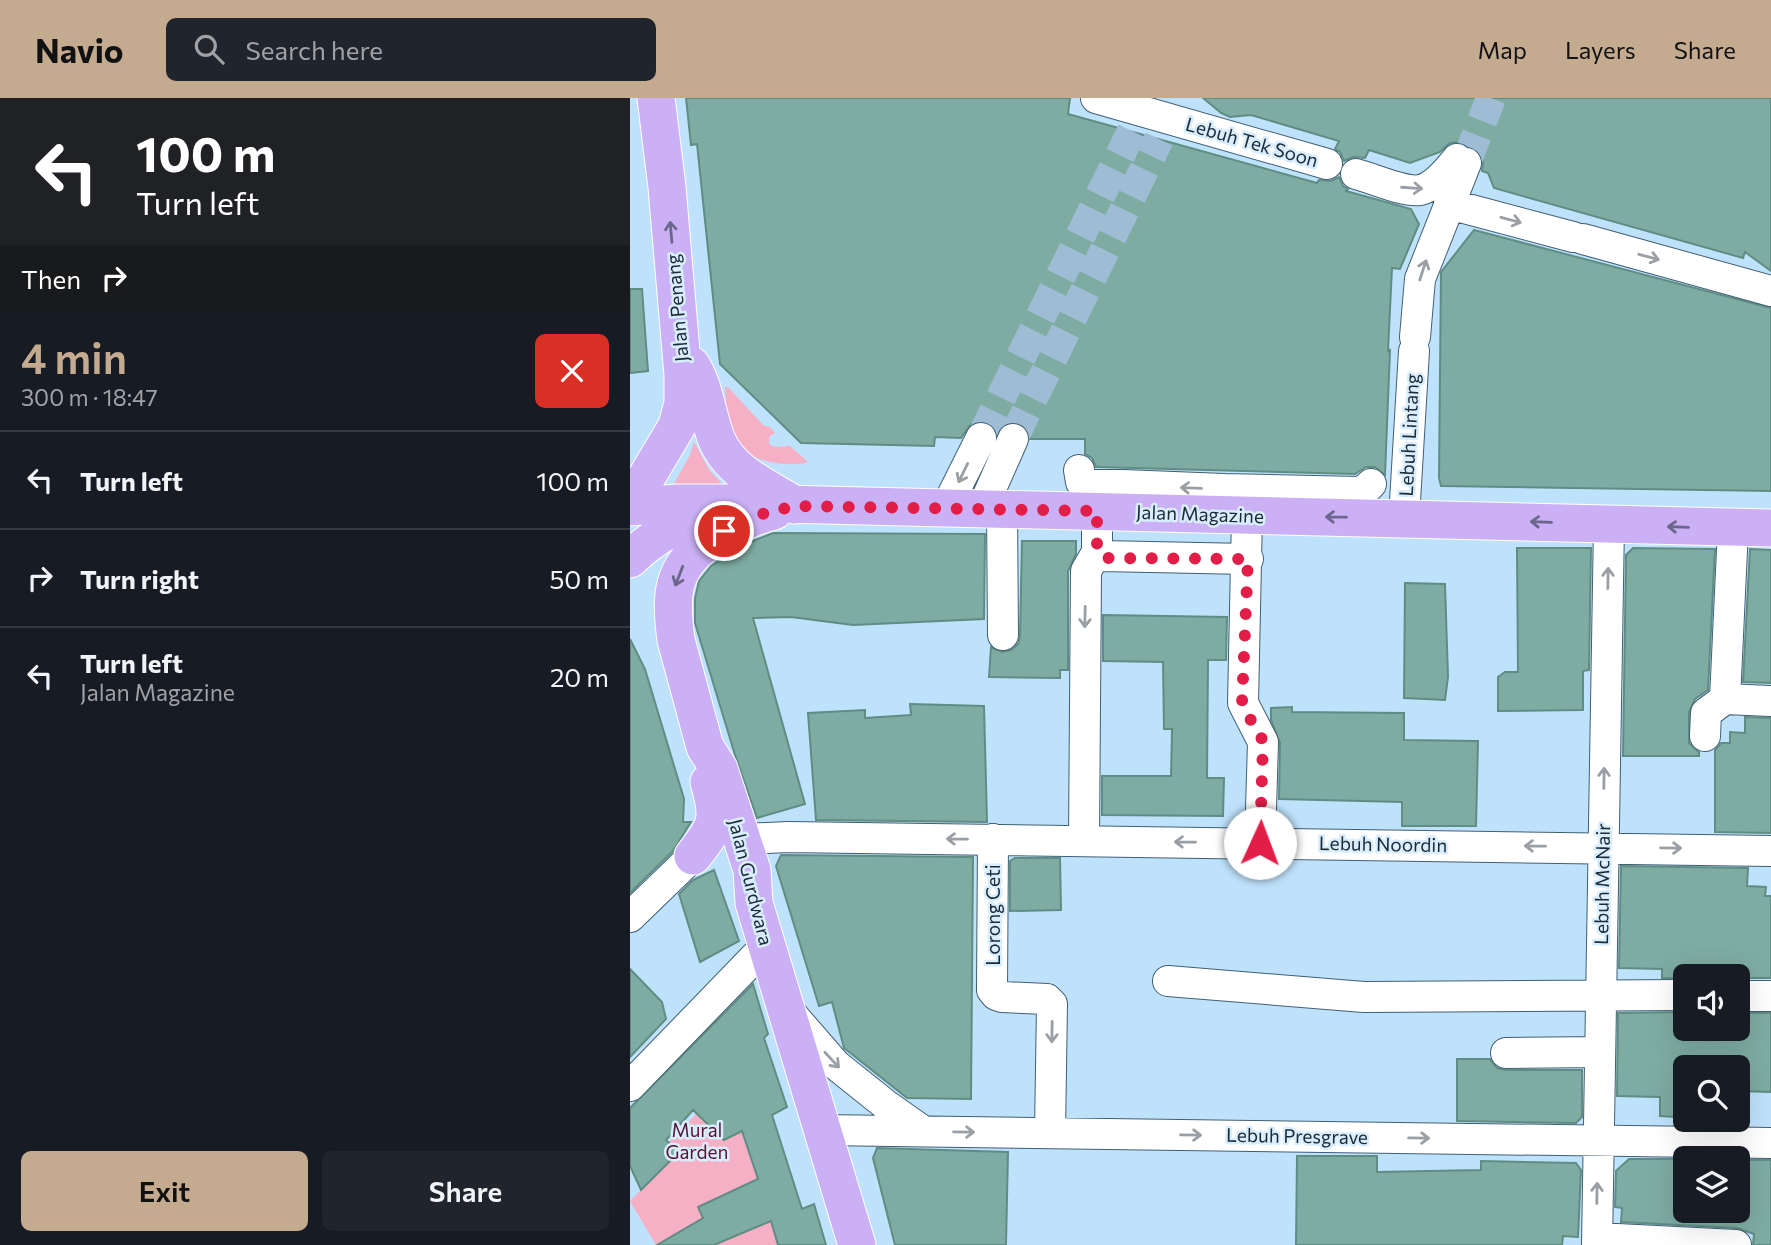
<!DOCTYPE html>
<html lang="en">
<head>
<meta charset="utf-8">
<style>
	body { margin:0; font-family:Commissioner,sans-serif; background:#20242c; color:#f1f3f6; height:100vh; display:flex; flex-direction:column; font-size:26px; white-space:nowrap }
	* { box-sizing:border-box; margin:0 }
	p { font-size:23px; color:#9ea1a6 }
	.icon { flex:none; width:38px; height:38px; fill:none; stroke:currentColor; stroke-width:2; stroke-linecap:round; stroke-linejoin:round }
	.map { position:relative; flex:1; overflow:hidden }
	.drawer { display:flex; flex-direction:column; background:#171b24; width:630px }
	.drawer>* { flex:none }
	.banner { background:#202124; color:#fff; overflow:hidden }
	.buttons { position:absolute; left:1043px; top:866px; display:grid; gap:14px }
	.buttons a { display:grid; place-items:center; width:77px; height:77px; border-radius:10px; background:#171b24; box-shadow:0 7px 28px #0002; font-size:35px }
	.pin { position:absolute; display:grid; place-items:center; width:60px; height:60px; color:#fff; margin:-30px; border:4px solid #fff; border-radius:50%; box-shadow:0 2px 7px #0007 }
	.me { position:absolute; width:77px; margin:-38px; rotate:2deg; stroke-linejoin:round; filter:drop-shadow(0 0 5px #0008) }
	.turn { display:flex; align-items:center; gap:24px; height:147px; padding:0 21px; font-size:32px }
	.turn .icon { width:91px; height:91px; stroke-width:2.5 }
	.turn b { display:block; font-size:49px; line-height:60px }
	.then { display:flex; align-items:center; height:66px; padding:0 21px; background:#0003; gap:14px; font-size:26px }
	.round { display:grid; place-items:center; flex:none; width:74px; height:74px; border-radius:10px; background:#20242c }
	.head { display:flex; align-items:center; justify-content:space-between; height:119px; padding:0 21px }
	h1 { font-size:42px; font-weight:600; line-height:52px; color:#c4aa8f }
	.cta { display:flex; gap:14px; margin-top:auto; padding:14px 21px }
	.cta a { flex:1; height:80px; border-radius:10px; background:#c4aa8f; color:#111; font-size:28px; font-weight:600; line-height:80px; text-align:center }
	.cta a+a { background:#20242c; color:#f1f3f6 }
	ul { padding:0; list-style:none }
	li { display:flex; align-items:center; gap:21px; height:98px; padding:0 21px; border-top:2px solid #363941 }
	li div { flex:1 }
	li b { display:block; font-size:26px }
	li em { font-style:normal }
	header { display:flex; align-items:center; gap:42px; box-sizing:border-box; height:98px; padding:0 35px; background:#c4aa8f; color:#111 }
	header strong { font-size:33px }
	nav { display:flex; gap:38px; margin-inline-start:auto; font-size:24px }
	.search { width:490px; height:63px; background:#20242c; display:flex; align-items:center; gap:18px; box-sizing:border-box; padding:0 24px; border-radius:10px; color:#9ea1a6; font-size:26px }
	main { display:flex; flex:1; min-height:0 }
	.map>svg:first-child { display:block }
</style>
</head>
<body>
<header>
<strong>Navio</strong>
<div class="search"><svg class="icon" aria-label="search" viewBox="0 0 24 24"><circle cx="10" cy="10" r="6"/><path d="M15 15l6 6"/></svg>Search here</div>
<nav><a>Map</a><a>Layers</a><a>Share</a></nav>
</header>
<main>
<section class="drawer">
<div class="banner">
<div class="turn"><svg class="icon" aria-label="left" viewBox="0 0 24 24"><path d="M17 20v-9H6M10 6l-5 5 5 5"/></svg><div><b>100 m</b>Turn left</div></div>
<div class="then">Then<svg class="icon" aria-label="right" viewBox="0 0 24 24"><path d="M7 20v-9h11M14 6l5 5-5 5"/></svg></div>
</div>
<div class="head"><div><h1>4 min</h1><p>300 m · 18:47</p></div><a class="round" style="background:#d93025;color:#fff"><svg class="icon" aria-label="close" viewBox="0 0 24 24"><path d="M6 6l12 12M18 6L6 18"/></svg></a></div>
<ul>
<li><svg class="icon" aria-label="left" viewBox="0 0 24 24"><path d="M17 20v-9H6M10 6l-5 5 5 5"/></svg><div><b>Turn left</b></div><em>100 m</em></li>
<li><svg class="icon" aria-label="right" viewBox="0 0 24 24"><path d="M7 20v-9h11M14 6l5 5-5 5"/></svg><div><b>Turn right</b></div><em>50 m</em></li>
<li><svg class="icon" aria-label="left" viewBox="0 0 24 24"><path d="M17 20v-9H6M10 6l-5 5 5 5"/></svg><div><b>Turn left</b><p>Jalan Magazine</p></div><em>20 m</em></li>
</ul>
<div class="cta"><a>Exit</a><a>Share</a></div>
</section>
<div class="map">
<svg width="1141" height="1147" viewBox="0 0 1141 1147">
	<rect width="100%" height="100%" fill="#bfe2fc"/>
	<!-- green -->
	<path fill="#f5b0c5" d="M95,289H98L134,328L140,329L145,335L139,339V346L145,349L160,348L177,363V365C145,369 109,363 99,329C95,316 96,302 95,289Z
		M64,344L80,373L95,389L41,391L60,357Z
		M66,1016L94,1042L112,1033L128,1081L68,1109L86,1146L141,1123L148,1147H76L64,1126L26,1147L0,1103L48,1055L39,1044Z"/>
	<!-- building -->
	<path fill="#7eaca2" stroke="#5f8c83" stroke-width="2" d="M56,0H440L438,16L687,85L689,82L701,83L709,79L713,88L718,91L716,93L781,111L789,126L770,171L762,170L758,253L760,252L755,377L745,369H736L725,376L466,369L462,360L455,356V341H400L397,330L389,325L382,324L373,327L367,334L359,325L349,323L341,326L331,340L305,339L304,348L171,345L90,266L67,46L61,47Z
		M573,0H1141V173L1115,154L1113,160L864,90L858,75L852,73L853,63L850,55L830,44L820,45L810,54L780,65L739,52L735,60L723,59L714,63L710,54L705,51L709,43L621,17L600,19L591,15Z
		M844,132L1141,210V393L811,388L809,380L811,174Z
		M0,191H12L18,273L0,275Z
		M143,435L355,436L354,521L223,527L161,519L123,520L175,706L127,720L105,657L65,525V500L69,483L81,468L113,447Z
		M392,443H446V456L438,473V572H430V580L359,579L361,549L372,554L381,552L388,546L390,538Z
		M887,450H961L959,572L953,573V612L868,613V579L875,574H888Z
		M1003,450L1085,451L1078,592L1065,601L1059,614V645L1069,654V658H993L996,457Z
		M1120,451L1141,452V585L1113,584Z
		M775,485L815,486L818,579L815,602L774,600Z
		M473,517L597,519L596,562H578L577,680H594L593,718L472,717V678H541L542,631H534L533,564L473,563Z
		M0,541L15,571L54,701L53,724H61L43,753L0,795Z
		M280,606L354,608L357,724L186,722L178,615L235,612V620L281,617Z
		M662,609V614L774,615V642L848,643L846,728H772V704L649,701L650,645L641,622V610Z
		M1115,619L1141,620V735L1085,734V652L1091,645H1100V634L1115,635Z
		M151,757L343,759L341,1001L277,1000L214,950L202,904L189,908L146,768Z
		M385,760H430L431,812L380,813V763Z
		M991,768L1118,770L1117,788L1136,789L1135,798H1141V880H1032V871L989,870Z
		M84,772L109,843L70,864L49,796L63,782Z
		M0,871L32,904L36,921L0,959Z
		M123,886L138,936L134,940L157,1009L142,1017L172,1111L184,1106L196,1147H148L141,1123L84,1147H27L73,1120L68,1109L128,1081L112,1033L94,1042L63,1012L36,1042L49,1054L11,1092L0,1068V1010Z
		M1055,914V931H1108V915H1141V994L1108,993V970H1055V1012H1045V1019L1030,1018V999L987,998L988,915Z
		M827,961H860L867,970L876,972H952V1019L946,1025L827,1023Z
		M247,1050L378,1054L376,1147H265L243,1060Z
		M667,1058H747V1074L851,1072V1063L946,1065L951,1072L948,1139L933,1138L932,1147H666Z
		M999,1061H1055V1113H1108V1062H1141V1147H1123L1124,1136L1107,1130L991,1124L992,1110L985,1109L986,1073Z"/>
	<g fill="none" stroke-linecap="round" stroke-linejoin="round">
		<!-- minor-tunnel -->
		<path stroke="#9ebdd4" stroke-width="30" stroke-dasharray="30 15" stroke-linecap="butt" d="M836,65L861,0
			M351,340L502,33
			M383,341L529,41"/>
		<!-- minor casing -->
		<g stroke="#405f75" stroke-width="32">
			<path id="minor" d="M466,0L697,66
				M726,76C742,80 775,95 790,92C805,89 818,72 827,61
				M819,106L943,139
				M953,141L1141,193
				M785,239L790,181L836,65
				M449,372L451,384L458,387H493
				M594,391L728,394L736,391L741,386
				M316,410L351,340
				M372,410L373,537
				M352,411L383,341
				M774,420L784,253
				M1103,431L1095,601L1141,603
				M618,461L471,458L467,454V413L493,387L594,391L617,418L613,605L633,644L630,745
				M1075,638L1076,615L1095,601
				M113,741L158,739L1141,753
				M363,741L362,892L366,897L372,899L417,901L422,906L420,1035
				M454,742L456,473L467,454
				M0,819L63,758
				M538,883L734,899L1055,897
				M1108,898H1141
				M159,913L206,967L256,1007L293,1033
				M876,955L970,954
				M0,988L126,858L138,851
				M192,1032L1141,1045
				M967,1140L1106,1147
				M967,1147L979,426"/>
		</g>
		<!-- major casing -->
		<g stroke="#fff" stroke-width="39">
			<path id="major" d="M61,267C75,288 77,317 86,340C99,374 136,389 165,407
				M0,407L47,328L53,305V277L37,89L26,0
				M0,409L47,405H116L1141,430
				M144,413C120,419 101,428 80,442C41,469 40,497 46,542L75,649L89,671L122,772L124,805L227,1147
				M0,461C23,438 56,420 88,412
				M63,758C87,728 90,721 79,684"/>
		</g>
		<!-- minor -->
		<use href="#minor" stroke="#fff" stroke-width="30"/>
		<!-- major -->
		<use href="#major" stroke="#cbb0f5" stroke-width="37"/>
	</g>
	<!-- one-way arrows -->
	<defs><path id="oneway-shaft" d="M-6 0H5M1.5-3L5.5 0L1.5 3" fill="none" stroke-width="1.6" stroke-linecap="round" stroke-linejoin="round" transform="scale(1.75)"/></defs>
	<g stroke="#999fa4">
		<use href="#oneway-shaft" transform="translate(782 90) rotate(4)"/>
		<use href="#oneway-shaft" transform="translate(881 122) rotate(15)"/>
		<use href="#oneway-shaft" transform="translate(1019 159) rotate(15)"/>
		<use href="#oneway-shaft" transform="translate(793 172) rotate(-72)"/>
		<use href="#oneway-shaft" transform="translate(333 375) rotate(116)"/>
		<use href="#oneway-shaft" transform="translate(561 390) rotate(-178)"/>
		<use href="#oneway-shaft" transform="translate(978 480) rotate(-89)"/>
		<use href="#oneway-shaft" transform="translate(455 519) rotate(91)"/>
		<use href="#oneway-shaft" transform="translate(974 680) rotate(-89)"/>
		<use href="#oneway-shaft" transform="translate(327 741) rotate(-179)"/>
		<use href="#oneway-shaft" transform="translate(555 744) rotate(-179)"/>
		<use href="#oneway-shaft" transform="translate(905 748) rotate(-179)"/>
		<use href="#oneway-shaft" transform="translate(1041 750) rotate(1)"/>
		<use href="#oneway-shaft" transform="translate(422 934) rotate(91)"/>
		<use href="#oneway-shaft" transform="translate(202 962) rotate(47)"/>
		<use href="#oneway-shaft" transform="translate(334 1034) rotate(1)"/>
		<use href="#oneway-shaft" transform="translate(561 1037) rotate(1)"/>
		<use href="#oneway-shaft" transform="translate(789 1040) rotate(1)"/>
		<use href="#oneway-shaft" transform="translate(967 1095) rotate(-89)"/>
	</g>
	<g stroke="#6b668b">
		<use href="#oneway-shaft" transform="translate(41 134) rotate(-95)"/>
		<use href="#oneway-shaft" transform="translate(706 419) rotate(-179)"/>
		<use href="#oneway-shaft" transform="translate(911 424) rotate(-178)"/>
		<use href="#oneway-shaft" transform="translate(1048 429) rotate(-178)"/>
		<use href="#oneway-shaft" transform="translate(49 478) rotate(111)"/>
	</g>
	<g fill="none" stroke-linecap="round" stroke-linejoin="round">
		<!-- route -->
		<path stroke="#e11d48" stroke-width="12" stroke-dasharray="0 21.6" d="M94,433L120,419L165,408L467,413V454L478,460L618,461L612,605C617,619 628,630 633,644L630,745"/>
	</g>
	<g text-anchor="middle" stroke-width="5" stroke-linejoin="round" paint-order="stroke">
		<!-- street labels -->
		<g font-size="19" fill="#1c2a34" stroke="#d8edfd">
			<text transform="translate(622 44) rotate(16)" y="7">Lebuh Tek Soon</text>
			<text transform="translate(47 210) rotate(-95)" y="7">Jalan Penang</text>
			<text transform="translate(779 337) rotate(-87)" y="7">Lebuh Lintang</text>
			<text transform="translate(570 416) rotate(2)" y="7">Jalan Magazine</text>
			<text transform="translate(753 746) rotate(1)" y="7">Lebuh Noordin</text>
			<text transform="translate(121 784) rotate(76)" y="7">Jalan Gurdwara</text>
			<text transform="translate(972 786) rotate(-89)" y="7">Lebuh McNair</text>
			<text transform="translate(363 817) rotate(-90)" y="7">Lorong Ceti</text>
			<text transform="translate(667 1038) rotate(1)" y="7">Lebuh Presgrave</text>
		</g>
		<!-- park labels -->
		<g font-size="19" fill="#56142f" stroke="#d8edfd">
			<text x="67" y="1039">Mural<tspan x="67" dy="22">Garden</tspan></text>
		</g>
	</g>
</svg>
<div class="buttons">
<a><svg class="icon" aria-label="sound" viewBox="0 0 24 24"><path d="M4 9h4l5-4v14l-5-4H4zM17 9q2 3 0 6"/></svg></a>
<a><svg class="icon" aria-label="search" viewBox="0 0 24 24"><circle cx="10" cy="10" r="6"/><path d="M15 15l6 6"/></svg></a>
<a><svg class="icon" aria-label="layers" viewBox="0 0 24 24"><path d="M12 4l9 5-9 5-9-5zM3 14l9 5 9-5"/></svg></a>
</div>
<div class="pin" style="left:94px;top:433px;background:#d93025"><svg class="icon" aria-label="arrive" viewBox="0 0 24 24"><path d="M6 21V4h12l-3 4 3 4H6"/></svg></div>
<svg class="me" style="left:630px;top:745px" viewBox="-20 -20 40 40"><circle r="19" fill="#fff"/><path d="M0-13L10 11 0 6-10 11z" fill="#e11d48"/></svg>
</div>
</main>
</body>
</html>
